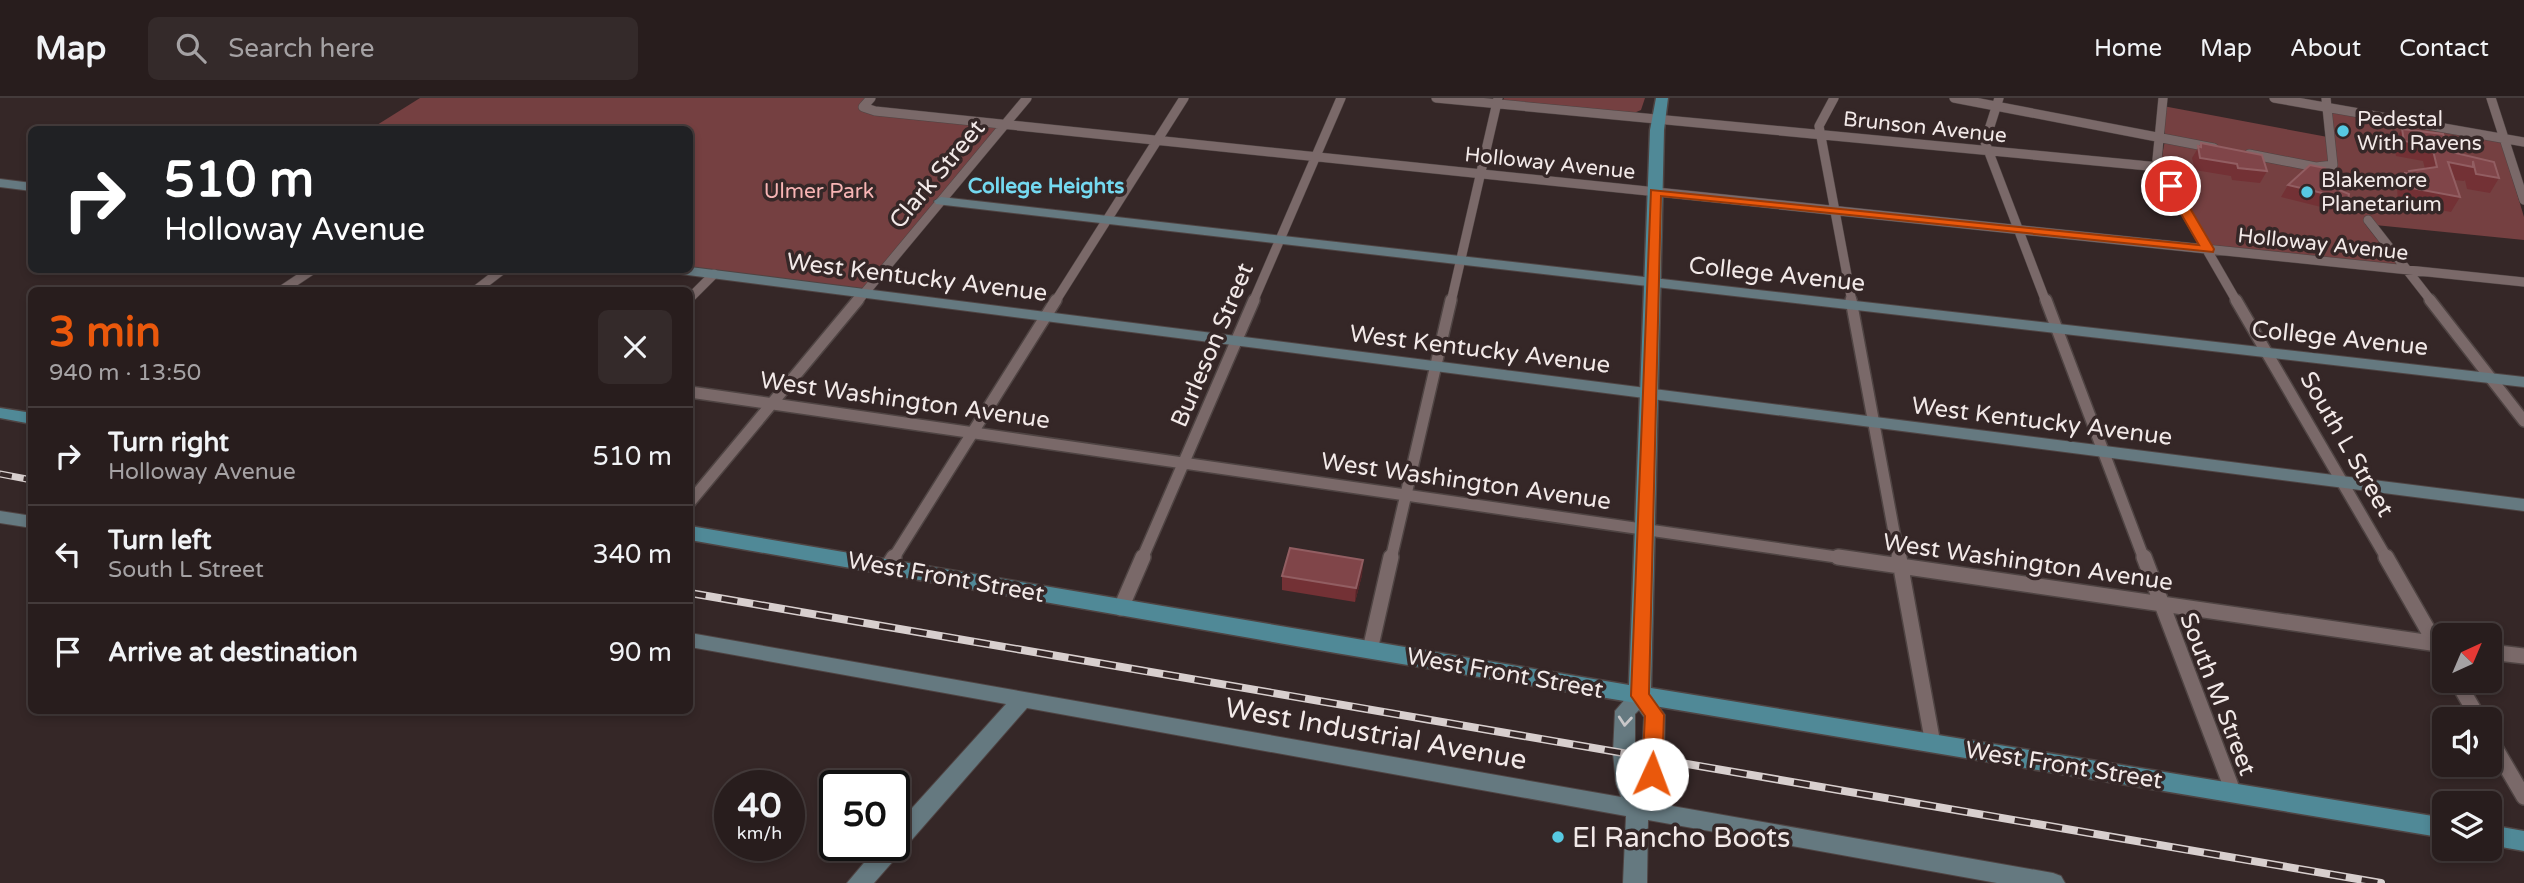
<!DOCTYPE html>
<html lang="en">
<head>
<meta charset="utf-8">
<style>
	body { margin:0; font-family:"Varela Round",sans-serif; background:#342a2a; color:#f1f3f6; height:100vh; display:flex; flex-direction:column; font-size:26px; white-space:nowrap }
	* { box-sizing:border-box; margin:0 }
	p { font-size:23px; color:#a5a2a4 }
	.icon { flex:none; width:38px; height:38px; fill:none; stroke:currentColor; stroke-width:2; stroke-linecap:round; stroke-linejoin:round }
	.map { position:relative; flex:1; overflow:hidden }
	.panel { position:absolute; left:28px; top:189px; width:665px; height:427px; display:flex; flex-direction:column; background:#281d1d; border-radius:10px; box-shadow:0 4px 10px #0003,0 0 0 2px #443b3b }
	.panel>* { flex:none }
	.guide { position:absolute; left:28px; top:28px; width:665px; height:147px; border-radius:10px; box-shadow:0 4px 10px #0003,0 0 0 2px #443b3b; background:#202124; color:#fff; overflow:hidden }
	.needle { width:46px; rotate:44deg }
	.fabs { position:absolute; left:2432px; top:525px; display:grid; gap:14px }
	.fabs a { display:grid; place-items:center; width:70px; height:70px; border-radius:10px; background:#281d1d; box-shadow:0 4px 10px #0003,0 0 0 2px #443b3b; font-size:35px }
	.speed { position:absolute; left:714px; top:672px; display:flex; gap:14px; font-size:35px; font-weight:700; text-align:center }
	.speed>* { display:grid; place-content:center; width:91px; height:91px; border-radius:50%; background:#281d1d; box-shadow:0 4px 10px #0003,0 0 0 2px #443b3b; line-height:1 }
	.speed small { font-size:18px; font-weight:400 }
	.speed .limit { border:4px solid #111; border-radius:10px; background:#fff; color:#111 }
	.pin { position:absolute; display:grid; place-items:center; width:60px; height:60px; color:#fff; margin:-30px; border:4px solid #fff; border-radius:50%; box-shadow:0 2px 7px #0007 }
	.me { position:absolute; width:77px; margin:-38px; rotate:2deg; stroke-linejoin:round; filter:drop-shadow(0 0 5px #0008) }
	.turn { display:flex; align-items:center; gap:24px; height:147px; padding:0 21px; font-size:32px }
	.turn .icon { width:91px; height:91px; stroke-width:2.5 }
	.turn b { display:block; font-size:49px; line-height:60px }
	.round { display:grid; place-items:center; flex:none; width:74px; height:74px; border-radius:10px; background:#342a2a }
	.head { display:flex; align-items:center; justify-content:space-between; height:119px; padding:0 21px }
	h1 { font-size:42px; font-weight:700; line-height:52px; color:#ea580c }
	ul { padding:0; list-style:none }
	li { display:flex; align-items:center; gap:21px; height:98px; padding:0 21px; border-top:2px solid #443b3b }
	li div { flex:1 }
	li b { display:block; font-size:26px }
	li em { font-style:normal }
	header { display:flex; align-items:center; gap:42px; box-sizing:border-box; height:98px; padding:0 35px; background:#281d1d; border-bottom:2px solid #443b3b }
	header strong { font-size:33px }
	nav { display:flex; gap:38px; margin-inline-start:auto; font-size:24px }
	.search { width:490px; height:63px; background:#342a2a; display:flex; align-items:center; gap:18px; box-sizing:border-box; padding:0 24px; border-radius:10px; color:#a5a2a4; font-size:26px }
	.map>svg:first-child { display:block }
</style>
</head>
<body>
<header>
<strong>Map</strong>
<div class="search"><svg class="icon" aria-label="search" viewBox="0 0 24 24"><circle cx="10" cy="10" r="6"/><path d="M15 15l6 6"/></svg>Search here</div>
<nav><a>Home</a><a>Map</a><a>About</a><a>Contact</a></nav>
</header>
<div class="map">
<svg width="2524" height="785" viewBox="0 0 2524 785">
	<rect width="100%" height="100%" fill="#352727"/>
	<!-- green -->
	<path fill="#754041" d="M420,0H869L862,7L1003,27L864,193L690,170V32H369Z
		M1504,0H1645L1641,12L1634,15L1503,2Z
		M2163,8L2333,40L2331,11L2501,42L2524,119V142L2365,126L2400,170L2212,149L2161,63L2165,42Z"/>
	<g fill="none" stroke-linecap="round" stroke-linejoin="round">
		<!-- street-far2 casing -->
		<g stroke="#4f4443" stroke-width="10">
			<path id="street-far2" d="M871,0L863,9L875,13L2524,184
				M1436,0L2159,69
				M1834,0L1819,28L1852,204
				M1954,0L2214,50
				M1999,0L1985,44L2046,204
				M2163,0L2157,62L2159,69L2237,204
				M2274,0L2524,44
				M2491,0L2524,102
				M2249,56L2316,69L2333,67L2326,0
				M2368,122L2432,204
				M282,192L312,172
				M476,192L502,172
				M690,200L714,176
				M857,204L1027,0
				M1055,204L1184,0
				M1253,204L1341,0
				M1451,204L1498,0"/>
		</g>
		<!-- street-far1 casing -->
		<g stroke="#4f4443" stroke-width="14">
			<path id="street-far1" d="M1851,202L1899,461
				M2046,202L2144,461
				M2236,202L2387,461
				M2430,202L2524,323
				M690,294L1850,461
				M690,404L858,202
				M893,461L1056,202
				M1142,461L1254,202
				M1391,461L1451,202"/>
		</g>
		<!-- street casing -->
		<g stroke="#4f4443" stroke-width="18">
			<path id="street" d="M1838,459L2445,547
				M1899,459L1933,646
				M2144,459L2234,696
				M2386,459L2445,562
				M887,470L894,459
				M1121,510L1143,459
				M1370,552L1391,459
				M2490,554L2524,558
				M2457,583L2479,621
				M2490,641L2524,699"/>
		</g>
		<!-- secondary casing -->
		<g stroke="#4f4443" stroke-width="2">
			<path id="secondary" d="M0,81L32,85V93L0,89Z
				M941,99L2524,279V289L936,106L934,103Z
				M690,169L2524,401V413L680,176L673,172H690Z
				M0,413L32,418V430L0,425Z
				M690,535L1621,699L1616,686L1613,655L1615,613L1633,592L1640,590L1647,592L1665,617L1663,692L1655,705L2053,775L2061,778L2065,785H1997L1648,722L1647,785H1623L1626,718L1027,610L874,785H847L879,747H894V730L1006,606L690,549ZM1639,612L1644,619L1640,691L1635,655V616Z"/>
		</g>
		<!-- primary casing -->
		<g stroke="#4f4443" stroke-width="3">
			<path id="primary" d="M1656,0H1668L1664,32L1651,590L2445,720V740L1336,555L690,442V428L1629,587L1650,32Z
				M0,310L32,315V326L0,320Z
				M2490,727L2524,733V753L2490,747Z"/>
		</g>
		<!-- street-far2 -->
		<use href="#street-far2" stroke="#7a6969" stroke-width="9"/>
		<!-- street-far1 -->
		<use href="#street-far1" stroke="#7a6969" stroke-width="11"/>
		<!-- street -->
		<use href="#street" stroke="#7a6969" stroke-width="15"/>
		<!-- secondary -->
		<use href="#secondary" fill="#657980" fill-rule="evenodd"/>
		<!-- primary -->
		<use href="#primary" fill="#508997" fill-rule="evenodd"/>
		<!-- rail-far1 casing -->
		<g stroke="#d8cfce" stroke-width="7">
			<path id="rail-far1" d="M0,376L32,382"/>
		</g>
		<!-- rail casing -->
		<g stroke="#d8cfce" stroke-width="8">
			<path id="rail" d="M690,495L2381,785"/>
		</g>
		<!-- rail-far1 -->
		<use href="#rail-far1" stroke="#352727" stroke-width="4.5" stroke-dasharray="12" stroke-linecap="butt"/>
		<!-- rail -->
		<use href="#rail" stroke="#352727" stroke-width="5" stroke-dasharray="16" stroke-linecap="butt"/>
	</g>
	<!-- wall -->
	<path fill="#733135" d="M2402,31L2451,54L2499,80L2490,95L2467,91L2465,82L2464,83L2454,82L2460,99L2451,114L2398,104L2397,89L2405,75H2408L2409,73L2425,71L2423,63L2396,58L2394,45Z
		M2201,45L2267,73L2260,85L2232,82L2231,78L2195,72L2192,60Z
		M2288,87H2327L2348,101L2341,114L2281,99Z
		M1363,462L1362,477L1355,504L1282,492V478Z"/>
	<!-- shaded-wall -->
	<path fill="#542528" d="M1363,462L1362,477L1355,504L1356,490Z"/>
	<!-- building -->
	<path fill="#804549" stroke="#925e62" stroke-width="2" d="M2402,31L2443,36L2451,54L2494,64L2499,80L2476,76L2473,63V69L2448,64L2460,99L2406,89L2405,75L2410,76L2409,73L2437,69L2432,48L2404,43Z
		M2201,45L2262,57L2267,73L2238,70L2237,66L2200,60L2198,48L2201,49Z
		M2310,67L2325,70L2327,87L2349,96L2348,101L2288,87Z
		M1290,450L1363,462L1356,490L1282,478Z"/>
	<!-- one-way arrows -->
	<defs><path id="oneway-chevron" d="M-2-3.5L2.5 0L-2 3.5" fill="none" stroke-width="1.6" stroke-linecap="round" stroke-linejoin="round" transform="scale(1.75)"/></defs>
	<use stroke="#c8c7c9" href="#oneway-chevron" transform="translate(1625 623) rotate(95)"/>
	<!-- route -->
	<path fill="#ea580c" stroke="#983908" stroke-width="2" d="M2167,86L2177,88L2214,151L2213,154L1661,98L1649,596L1664,617L1662,676L1659,681L1652,684L1645,681L1642,676L1645,618L1631,598L1651,92L2199,147L2165,88Z"/>
	<!-- markers -->
	<g fill="#57c9e2" stroke="#352727" stroke-width="2.5">
		<circle cx="2343" cy="33" r="7"/>
		<circle cx="2307" cy="94" r="7"/>
		<circle cx="1558" cy="739" r="7"/>
	</g>
	<g text-anchor="middle" stroke-width="7" stroke-linejoin="round" paint-order="stroke">
		<!-- far-poi labels -->
		<g font-size="21" fill="#f2e9e8" stroke="#352727" text-anchor="start">
			<text x="2357" y="28">Pedestal<tspan x="2357" dy="24">With Ravens</tspan></text>
			<text x="2321" y="89">Blakemore<tspan x="2321" dy="24">Planetarium</tspan></text>
		</g>
		<!-- far-street labels -->
		<g font-size="21" fill="#f2e9e8" stroke="#352727">
			<text transform="translate(1925 29) rotate(6)" y="7">Brunson Avenue</text>
			<text transform="translate(1550 65) rotate(6)" y="7">Holloway Avenue</text>
			<text transform="translate(2323 146) rotate(6)" y="7">Holloway Avenue</text>
		</g>
		<!-- far-neighbourhood labels -->
		<g font-size="21" font-weight="bold" fill="#74d9f0" stroke="#352727">
			<text x="1046" y="95">College Heights</text>
		</g>
		<!-- far-park labels -->
		<g font-size="21" fill="#f7b4b4" stroke="#352727">
			<text x="819" y="100">Ulmer Park</text>
		</g>
		<!-- street labels -->
		<g font-size="24" fill="#f2e9e8" stroke="#352727">
			<text transform="translate(937 76) rotate(-50)" y="8">Clark Street</text>
			<text transform="translate(1777 176) rotate(6)" y="8">College Avenue</text>
			<text transform="translate(917 179) rotate(7)" y="8">West Kentucky Avenue</text>
			<text transform="translate(2340 240) rotate(6)" y="8">College Avenue</text>
			<text transform="translate(1212 247) rotate(-67)" y="8">Burleson Street</text>
			<text transform="translate(1480 251) rotate(7)" y="8">West Kentucky Avenue</text>
			<text transform="translate(905 302) rotate(8)" y="8">West Washington Avenue</text>
			<text transform="translate(2042 323) rotate(7)" y="8">West Kentucky Avenue</text>
			<text transform="translate(2347 346) rotate(60)" y="8">South L Street</text>
			<text transform="translate(1466 383) rotate(8)" y="8">West Washington Avenue</text>
			<text transform="translate(2028 464) rotate(8)" y="8">West Washington Avenue</text>
			<text transform="translate(946 479) rotate(10)" y="8">West Front Street</text>
			<text transform="translate(1505 575) rotate(10)" y="8">West Front Street</text>
			<text transform="translate(2218 596) rotate(69)" y="8">South M Street</text>
			<text transform="translate(2064 667) rotate(9)" y="8">West Front Street</text>
		</g>
		<!-- near-street labels -->
		<g font-size="28" fill="#f2e9e8" stroke="#352727">
			<text transform="translate(1376 635) rotate(10)" y="10">West Industrial Avenue</text>
		</g>
		<!-- near-poi labels -->
		<g font-size="28" fill="#f2e9e8" stroke="#352727" text-anchor="start">
			<text x="1572" y="749">El Rancho Boots</text>
		</g>
	</g>
</svg>
<div class="fabs">
<a><svg class="needle" viewBox="-14 -14 28 28"><path d="M0-13l5 13h-10z" fill="#e53935"/><path d="M0 13l5-13h-10z" fill="#a5a2a4"/></svg></a>
<a><svg class="icon" aria-label="sound" viewBox="0 0 24 24"><path d="M4 9h4l5-4v14l-5-4H4zM17 9q2 3 0 6"/></svg></a>
<a><svg class="icon" aria-label="layers" viewBox="0 0 24 24"><path d="M12 4l9 5-9 5-9-5zM3 14l9 5 9-5"/></svg></a>
</div>
<div class="speed"><div>40<small>km/h</small></div><div class="limit">50</div></div>
<div class="pin" style="left:2171px;top:88px;background:#d93025"><svg class="icon" aria-label="arrive" viewBox="0 0 24 24"><path d="M6 21V4h12l-3 4 3 4H6"/></svg></div>
<svg class="me" style="left:1652px;top:676px" viewBox="-20 -20 40 40"><circle r="19" fill="#fff"/><path d="M0-13L10 11 0 6-10 11z" fill="#ea580c"/></svg>
<div class="guide">
<div class="turn"><svg class="icon" aria-label="right" viewBox="0 0 24 24"><path d="M7 20v-9h11M14 6l5 5-5 5"/></svg><div><b>510 m</b>Holloway Avenue</div></div>
</div>
<section class="panel">
<div class="head"><div><h1>3 min</h1><p>940 m · 13:50</p></div><a class="round"><svg class="icon" aria-label="close" viewBox="0 0 24 24"><path d="M6 6l12 12M18 6L6 18"/></svg></a></div>
<ul>
<li><svg class="icon" aria-label="right" viewBox="0 0 24 24"><path d="M7 20v-9h11M14 6l5 5-5 5"/></svg><div><b>Turn right</b><p>Holloway Avenue</p></div><em>510 m</em></li>
<li><svg class="icon" aria-label="left" viewBox="0 0 24 24"><path d="M17 20v-9H6M10 6l-5 5 5 5"/></svg><div><b>Turn left</b><p>South L Street</p></div><em>340 m</em></li>
<li><svg class="icon" aria-label="arrive" viewBox="0 0 24 24"><path d="M6 21V4h12l-3 4 3 4H6"/></svg><div><b>Arrive at destination</b></div><em>90 m</em></li>
</ul>
</section>
</div>
</body>
</html>
